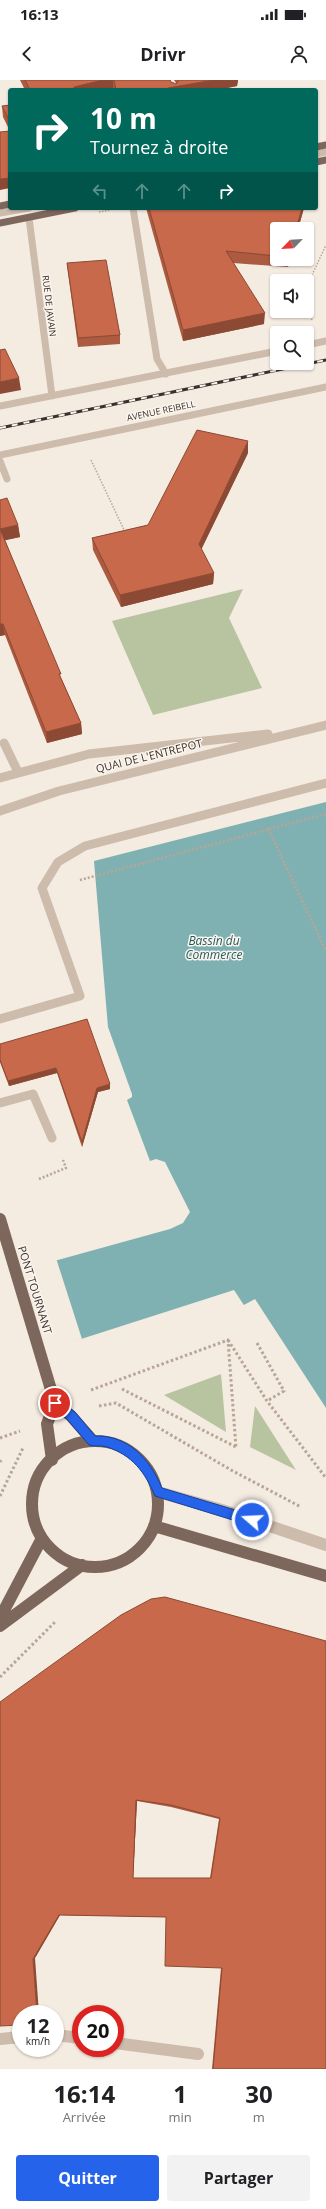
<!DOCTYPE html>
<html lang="fr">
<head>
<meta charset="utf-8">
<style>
	body { margin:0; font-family:"Open Sans",sans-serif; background:#f2f2f2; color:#202124; height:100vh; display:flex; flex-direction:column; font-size:15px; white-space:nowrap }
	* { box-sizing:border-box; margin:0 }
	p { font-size:13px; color:#757577 }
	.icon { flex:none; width:22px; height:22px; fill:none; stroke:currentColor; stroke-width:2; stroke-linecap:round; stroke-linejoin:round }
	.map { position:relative; height:1989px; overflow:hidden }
	.drawer { display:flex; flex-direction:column; background:#fff; flex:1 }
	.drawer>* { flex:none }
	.guide { position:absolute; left:8px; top:8px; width:310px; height:122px; border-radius:4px; box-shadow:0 1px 3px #0004; background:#00695c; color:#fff; overflow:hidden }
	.needle { width:26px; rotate:245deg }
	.buttons { position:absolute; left:270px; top:142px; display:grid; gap:8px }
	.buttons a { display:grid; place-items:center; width:44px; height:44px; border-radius:4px; background:#fff; box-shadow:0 1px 3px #0004; font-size:20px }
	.speed { position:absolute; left:12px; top:1925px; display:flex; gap:8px; font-size:20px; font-weight:700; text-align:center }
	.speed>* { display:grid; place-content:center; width:52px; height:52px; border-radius:50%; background:#fff; box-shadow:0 1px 3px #0004; line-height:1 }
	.speed small { font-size:10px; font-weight:400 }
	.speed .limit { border:6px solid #d22; background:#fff; color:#111 }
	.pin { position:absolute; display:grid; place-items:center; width:34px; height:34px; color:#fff; margin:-17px; border:2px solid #fff; border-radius:50%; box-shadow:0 1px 4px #0007 }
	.me { position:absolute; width:44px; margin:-22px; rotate:289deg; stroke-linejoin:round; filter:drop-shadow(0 0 3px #0008) }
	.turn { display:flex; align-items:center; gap:14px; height:84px; padding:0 16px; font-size:18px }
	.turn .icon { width:52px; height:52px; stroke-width:2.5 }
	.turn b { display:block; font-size:28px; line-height:34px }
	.lanes { display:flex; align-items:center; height:38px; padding:0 16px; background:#0003; justify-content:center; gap:20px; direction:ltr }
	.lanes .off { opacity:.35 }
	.eta { display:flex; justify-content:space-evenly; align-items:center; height:68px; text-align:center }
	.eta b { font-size:24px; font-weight:700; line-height:28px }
	.primary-button { display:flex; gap:8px; margin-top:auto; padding:8px 16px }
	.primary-button a { flex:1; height:46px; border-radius:4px; background:#2563eb; color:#fff; font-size:16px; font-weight:700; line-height:46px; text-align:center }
	.primary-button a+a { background:#f2f2f2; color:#202124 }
	.status { display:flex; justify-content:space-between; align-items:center; height:28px; padding:0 20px; background:#fff; direction:ltr }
	.status svg { height:11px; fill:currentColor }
	header { display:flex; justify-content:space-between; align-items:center; height:52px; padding:0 16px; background:#fff; font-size:18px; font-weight:700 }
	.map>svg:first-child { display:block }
</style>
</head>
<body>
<div class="status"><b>16:13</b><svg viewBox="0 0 49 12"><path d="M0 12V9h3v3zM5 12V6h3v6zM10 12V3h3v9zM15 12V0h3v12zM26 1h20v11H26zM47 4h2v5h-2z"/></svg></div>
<header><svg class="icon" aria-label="back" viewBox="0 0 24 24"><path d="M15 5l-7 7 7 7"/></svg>Drivr<svg class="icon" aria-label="person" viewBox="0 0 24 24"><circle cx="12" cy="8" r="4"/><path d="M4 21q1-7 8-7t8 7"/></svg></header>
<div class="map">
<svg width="326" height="1989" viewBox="0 0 326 1989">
	<rect width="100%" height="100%" fill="#f4ebe1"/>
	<!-- green -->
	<path fill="#b8c4a0" d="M243,509L229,538L262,608L153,635L112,541Z
		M221,1294L226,1352L164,1315Z
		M255,1326L296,1390L250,1367Z"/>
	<!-- water -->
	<path fill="#7fb0b2" d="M326,722V1350L234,1210L0,1285V1196L170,1149L183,1143L190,1132L165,1082L156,1079L150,1081L127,1020L132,1017V1014L108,947L94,781Z"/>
	<!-- pier -->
	<path fill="#f4ebe1" d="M56,1178L82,1259L0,1287V1194Z
		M255,1219L326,1328V1352L242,1226Z"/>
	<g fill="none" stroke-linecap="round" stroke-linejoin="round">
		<!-- path-far2 -->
		<path stroke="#b9a596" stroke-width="1.5" stroke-dasharray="1.5 1.5" stroke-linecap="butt" d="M99,132L110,130
			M307,206L326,165
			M307,231L312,240
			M91,380L126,454"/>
		<!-- path-far1 -->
		<path stroke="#b9a596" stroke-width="2.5" stroke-dasharray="2 2" stroke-linecap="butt" d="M268,748L326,871
			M80,800L326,734
			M39,1099L66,1088L63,1080"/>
		<!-- path -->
		<path stroke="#b9a596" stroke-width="3" stroke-dasharray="2.5 2.5" stroke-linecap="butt" d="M228,1260L267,1321L326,1398
			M257,1263L284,1311L267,1321
			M122,1309L236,1367
			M91,1310L228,1260L236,1368
			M99,1326L116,1323L231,1390L301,1427
			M0,1358L20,1351
			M0,1382L1,1380
			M0,1416L23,1368
			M0,1597L56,1541"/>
		<!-- minor-far2 -->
		<path stroke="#cdbbac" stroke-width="7" d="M316,74L326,72
			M133,128L157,279L166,294
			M0,133L29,128
			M29,138L52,316
			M307,265L326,261
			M0,326L277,271
			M0,375L326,307
			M0,381L7,399"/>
		<!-- minor-far1 -->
		<path stroke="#cdbbac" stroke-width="9" d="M4,663L18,692
			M0,698L89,674L268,654
			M0,731L59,711L326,645
			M0,939L80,916L42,808L58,782L85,766L326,703
			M0,1023L33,1014L52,1058"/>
		<!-- minor -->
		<path stroke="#cdbbac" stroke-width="12" d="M158,1412L222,1430L326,1465
			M55,1955L81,1958
			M0,1959L21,1957
			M115,1963L198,1974"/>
		<!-- major-far1 -->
		<path stroke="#7d675c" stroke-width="7" d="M316,67L326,65
			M316,82L326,80
			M0,126L10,124
			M0,143L75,128"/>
		<!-- major -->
		<path stroke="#7d675c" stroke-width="12" d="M0,1139L55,1323
			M55,1323L71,1336L93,1361
			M32 1424a63 63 0 1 1 126 0a63 63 0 1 1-126 0Z
			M52,1380L47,1344L55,1323
			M154,1446L326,1496
			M0,1538L41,1460
			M0,1546L82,1485"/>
		<!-- rail casing -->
		<g stroke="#3b302b" stroke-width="3">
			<path id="rail" d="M0,348L326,280"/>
		</g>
		<!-- rail -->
		<use href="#rail" stroke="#fbf5ee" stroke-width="2" stroke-dasharray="6" stroke-linecap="butt"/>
	</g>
	<!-- wall -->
	<path fill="#ac5a40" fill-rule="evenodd" d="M20,0H170L171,2L176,4V3L174,0H238L237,6L217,10H114L113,8L106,10H25Z
		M10,25V51L3,37L2,26Z
		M146,128H304L298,149H277V179H290L288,187L233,183L264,244L183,261Z
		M67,183L120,255V264L78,267L68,192Z
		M248,373L201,470L214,493L213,504L121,527L93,470L92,458L148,445Z
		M0,420L18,445L20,457L5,460L62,600L81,643L82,654L47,663L5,555L0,556Z
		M0,964L110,1009L98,1012L82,1067L57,993L9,1006L0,982Z
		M151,1519L326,1989H212L221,1888L166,1837L60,1835L35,1878ZM137,1721L171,1727L219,1739L210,1798H133Z"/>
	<!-- shaded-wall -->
	<path fill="#8c4a34" d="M103,0H113V8L106,10H74V7Z
		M214,0H238L237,6L217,10H168V8Z
		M10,98V108L0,110V99Z
		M302,128H304L298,149H296Z
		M289,179H290L288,187Z
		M265,233L264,244L183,261V250Z
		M19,298L21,310L0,314V302Z
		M248,361V373L198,476L199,464Z
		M18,445L20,457L2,461L0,449Z
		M214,493L213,504L121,527L120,515Z
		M0,544H3L5,555L0,556Z
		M81,643L82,654L47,663L46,652Z
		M56,988L57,993L9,1006L8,1001Z
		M110,1004V1009L98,1012L82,1067V1062L97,1008Z
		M136,1720L137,1721L133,1798Z
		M59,1835H60L35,1878L39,1934H37L33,1879Z"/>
	<!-- building -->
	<path fill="#c8694b" stroke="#8c4a34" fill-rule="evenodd" d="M25,0H103L74,7V10H30Z
		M114,0H170L171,2L176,4L179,0H214L168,8L170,10H116Z
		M10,25V42L2,26Z
		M10,51V98L0,99V52Z
		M149,128H302L296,149H277V176L226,171L265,233L183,250Z
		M106,180L120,255L78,258L67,183Z
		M5,269L19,298L0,302V270Z
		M197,350L248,361L199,464L214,493L120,515L92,458L148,445Z
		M7,418L18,445L0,449L61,594H59L81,643L46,652L3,544H0V420Z
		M87,939L110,1004L97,1008L82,1062L56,988L8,1001L0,980V964Z
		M165,1517L326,1561V1989H213L222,1888L165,1886L166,1837L59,1835L33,1879L37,1934H21V1945L0,1946V1622L121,1535L151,1519ZM136,1720L171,1725L220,1738L211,1798H133Z"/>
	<!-- route -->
	<path fill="#2563eb" stroke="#184099" d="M55,1318L75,1332L95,1356C128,1355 150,1379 162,1408L252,1435L256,1437L257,1440L256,1444L252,1446L155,1416C145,1392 132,1375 107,1367C101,1365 95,1367 89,1365L67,1339L51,1327V1320Z"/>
	<g text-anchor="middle" stroke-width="3" stroke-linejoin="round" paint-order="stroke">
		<!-- far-street labels -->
		<g font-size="9" fill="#3b302b" stroke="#fbf5ee">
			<text transform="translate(49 226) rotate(83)" y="3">RUE DE JAVAIN</text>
			<text transform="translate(161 331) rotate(-12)" y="3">AVENUE REIBELL</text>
		</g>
		<!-- street labels -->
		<g font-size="11" fill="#3b302b" stroke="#fbf5ee">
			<text transform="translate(149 676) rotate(-14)" y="4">QUAI DE L'ENTREPOT</text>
			<text transform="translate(35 1210) rotate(73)" y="4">PONT TOURNANT</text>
		</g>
		<!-- water labels -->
		<g font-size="12" font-style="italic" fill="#1f5a5e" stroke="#fbf5ee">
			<text x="214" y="865">Bassin du<tspan x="214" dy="14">Commerce</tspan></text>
		</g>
	</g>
</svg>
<div class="buttons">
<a><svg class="needle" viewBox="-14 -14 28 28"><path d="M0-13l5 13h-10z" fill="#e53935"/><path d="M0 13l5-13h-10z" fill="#757577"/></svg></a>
<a><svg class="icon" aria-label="sound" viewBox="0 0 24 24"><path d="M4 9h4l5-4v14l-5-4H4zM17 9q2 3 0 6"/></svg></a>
<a><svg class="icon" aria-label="search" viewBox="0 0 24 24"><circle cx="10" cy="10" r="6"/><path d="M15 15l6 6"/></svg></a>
</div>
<div class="speed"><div>12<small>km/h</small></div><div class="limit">20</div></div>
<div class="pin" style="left:55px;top:1323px;background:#d93025"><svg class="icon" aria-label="arrive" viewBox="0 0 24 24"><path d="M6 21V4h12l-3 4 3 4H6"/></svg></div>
<svg class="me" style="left:252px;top:1440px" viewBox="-20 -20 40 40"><circle r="17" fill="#2563eb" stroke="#fff" stroke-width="3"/><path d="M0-11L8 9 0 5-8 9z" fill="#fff"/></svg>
<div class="guide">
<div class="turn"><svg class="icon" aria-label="right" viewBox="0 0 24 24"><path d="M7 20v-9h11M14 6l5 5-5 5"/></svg><div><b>10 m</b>Tournez à droite</div></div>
<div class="lanes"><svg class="icon off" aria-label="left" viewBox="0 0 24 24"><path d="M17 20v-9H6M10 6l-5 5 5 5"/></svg><svg class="icon off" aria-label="ahead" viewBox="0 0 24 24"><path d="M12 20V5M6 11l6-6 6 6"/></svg><svg class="icon off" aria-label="ahead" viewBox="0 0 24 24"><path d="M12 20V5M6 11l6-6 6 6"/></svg><svg class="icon" aria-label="right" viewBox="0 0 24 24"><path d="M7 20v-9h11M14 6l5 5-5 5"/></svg></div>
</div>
</div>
<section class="drawer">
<div class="eta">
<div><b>16:14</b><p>Arrivée</p></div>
<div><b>1</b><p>min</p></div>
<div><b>30</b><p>m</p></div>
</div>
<div class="primary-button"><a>Quitter</a><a>Partager</a></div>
</section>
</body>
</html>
